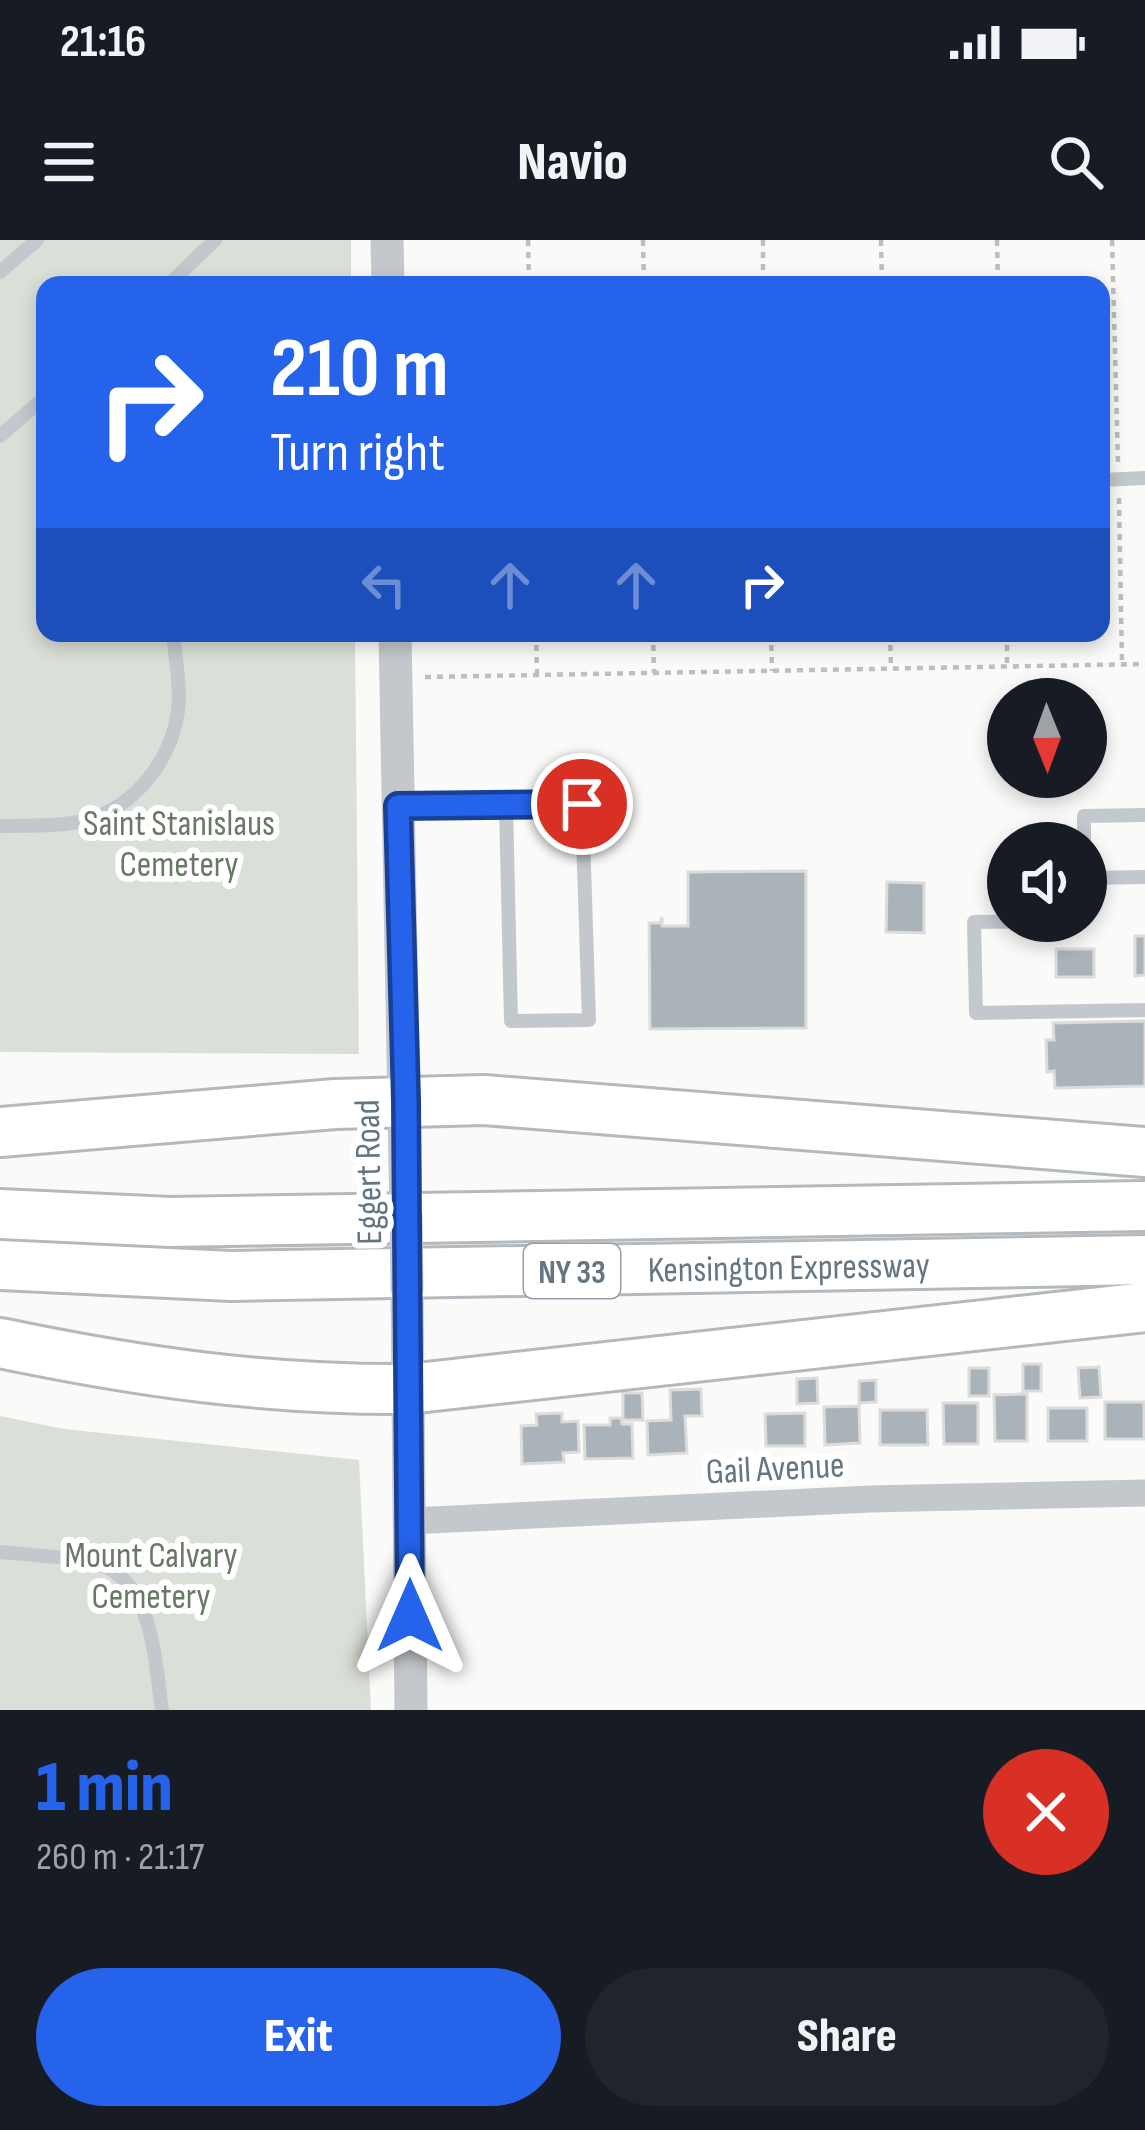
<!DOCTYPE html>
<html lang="en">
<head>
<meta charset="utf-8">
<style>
	body { margin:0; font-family:"Sofia Sans Condensed",sans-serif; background:#20242c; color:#f1f3f6; height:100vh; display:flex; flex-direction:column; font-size:45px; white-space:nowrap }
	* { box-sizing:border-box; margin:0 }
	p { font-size:39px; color:#9ea1a6 }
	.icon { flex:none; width:66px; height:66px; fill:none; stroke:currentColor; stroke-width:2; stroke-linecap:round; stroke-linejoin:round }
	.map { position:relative; height:1470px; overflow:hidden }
	.panel { display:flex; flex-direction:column; background:#171b24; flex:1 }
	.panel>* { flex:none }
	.guide { position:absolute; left:36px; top:36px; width:1074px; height:366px; border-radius:24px; box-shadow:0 6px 18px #0003; background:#2563eb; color:#fff; overflow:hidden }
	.needle { width:78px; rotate:179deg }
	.tools { position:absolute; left:987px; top:438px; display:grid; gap:24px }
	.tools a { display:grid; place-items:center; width:120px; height:120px; border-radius:50%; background:#171b24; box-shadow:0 6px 18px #0003; font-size:60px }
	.pin { position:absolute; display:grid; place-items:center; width:102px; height:102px; color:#fff; margin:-51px; border:6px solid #fff; border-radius:50%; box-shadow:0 3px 12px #0007 }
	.me { position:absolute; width:132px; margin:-66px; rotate:0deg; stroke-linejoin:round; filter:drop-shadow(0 0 9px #0008) }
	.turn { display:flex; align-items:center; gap:42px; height:252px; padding:0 36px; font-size:54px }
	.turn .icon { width:156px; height:156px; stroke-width:2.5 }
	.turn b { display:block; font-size:84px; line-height:102px }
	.lanes { display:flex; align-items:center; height:114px; padding:0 36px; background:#0003; justify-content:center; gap:60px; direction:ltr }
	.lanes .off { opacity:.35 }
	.round { display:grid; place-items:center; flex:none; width:126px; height:126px; border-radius:63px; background:#20242c }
	.overview { display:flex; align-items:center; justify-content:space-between; height:204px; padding:0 36px }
	h1 { font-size:72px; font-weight:800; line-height:90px; color:#2563eb }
	.primary-button { display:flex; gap:24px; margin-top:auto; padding:24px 36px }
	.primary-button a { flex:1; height:138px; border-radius:72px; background:#2563eb; color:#fff; font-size:48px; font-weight:800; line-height:138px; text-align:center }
	.primary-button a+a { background:#20242c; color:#f1f3f6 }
	.status { display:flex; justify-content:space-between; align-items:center; height:84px; padding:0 60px; background:#171b24; direction:ltr }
	.status svg { height:33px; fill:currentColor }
	header { display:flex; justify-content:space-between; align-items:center; height:156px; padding:0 36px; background:#171b24; font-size:54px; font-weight:800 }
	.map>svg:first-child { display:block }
</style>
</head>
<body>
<div class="status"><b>21:16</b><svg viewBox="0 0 49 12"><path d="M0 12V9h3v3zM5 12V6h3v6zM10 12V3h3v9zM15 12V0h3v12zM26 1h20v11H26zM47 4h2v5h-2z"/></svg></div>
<header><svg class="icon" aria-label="menu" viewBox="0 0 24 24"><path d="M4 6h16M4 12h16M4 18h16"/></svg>Navio<svg class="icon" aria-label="search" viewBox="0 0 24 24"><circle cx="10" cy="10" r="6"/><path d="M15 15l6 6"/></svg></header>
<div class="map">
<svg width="1145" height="1470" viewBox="0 0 1145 1470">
	<rect width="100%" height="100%" fill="#fafaf8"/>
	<!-- green -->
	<path fill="#dadfd7" d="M0,0H351V45H45V393H355L359,814L0,812Z
		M0,1176L64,1189L359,1220L371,1470H0Z"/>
	<!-- building -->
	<path fill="#aab3b9" stroke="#dcdcda" stroke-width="3" d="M806,631V788L650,789L649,683H660L662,677V686H688V632Z
		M887,642L924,643V693L886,692Z
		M1135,696H1145V735L1135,736Z
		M1056,709H1094V737H1056Z
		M1145,781V846L1055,848L1054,831L1047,832L1046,800H1054L1053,783Z
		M1023,1124H1041V1151H1023Z
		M1099,1127L1101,1157L1080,1158L1078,1128Z
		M969,1128H989V1156H969Z
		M817,1138L818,1163L797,1164V1139Z
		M876,1140V1162L859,1163V1141Z
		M701,1149L702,1176H685L687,1213L648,1215L647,1181L671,1180L670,1150Z
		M623,1153H642L643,1180H623Z
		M1027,1154V1201H995L994,1155Z
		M1105,1162H1144V1199H1105Z
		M943,1163H978V1204H944Z
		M859,1166L860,1203L825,1205L824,1167Z
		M1048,1168H1087V1201H1048Z
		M880,1170H927L928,1205H880Z
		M562,1173V1182L578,1181L579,1212L563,1213L564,1222L522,1224L521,1186L537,1185L536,1174Z
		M805,1173V1206H766L765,1174Z
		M610,1178H621L622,1184H632L633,1218L585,1219L584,1185H610Z"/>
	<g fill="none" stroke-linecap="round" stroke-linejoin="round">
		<!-- motorway casing -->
		<g stroke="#b4b9bd" stroke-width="54">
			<g id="motorway">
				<path d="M0,892L335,864L484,860L1145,912"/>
				<path d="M0,974L170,982L1145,966"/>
				<path id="s1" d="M0,1025L231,1036L1145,1020"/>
				<path d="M0,1103C139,1132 266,1150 408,1149L1145,1067"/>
			</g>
		</g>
		<!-- path -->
		<path stroke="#bbbfc2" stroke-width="4.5" stroke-dasharray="6 6" stroke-linecap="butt" d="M528,0L529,45
			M643,0L644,45
			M763,0V45
			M881,0L882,45
			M997,0L998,45
			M1112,0L1118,222
			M1119,258L1122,425
			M536,393L537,434
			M653,393L654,433
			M771,393L772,431
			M890,393L891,429
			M1007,393V426
			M425,437L1145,424"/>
		<!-- service -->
		<path stroke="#c3c8cc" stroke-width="14" d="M0,32L37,0
			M168,45L215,0
			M0,196L45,157
			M1101,240L1145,238
			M398,566L582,564L589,780L511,781L506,565
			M0,586C27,585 57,587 83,581C139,567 177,513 179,458C179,437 175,414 173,393
			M1084,603V576L1145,575
			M1086,638L1145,637
			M1050,681L974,682L976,773L1145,770
			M0,1312C25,1315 83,1317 104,1326C154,1347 155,1425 162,1470"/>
		<!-- minor -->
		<path stroke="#c3c8cc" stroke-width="27" d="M409,1281L870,1259L1145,1253"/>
		<!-- tertiary -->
		<path stroke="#c3c8cc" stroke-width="33" d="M387,0L388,45
			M395,393L406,976
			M407,1048L411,1470"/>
		<!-- motorway -->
		<use href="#motorway" stroke="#fff" stroke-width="48"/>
		<!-- tertiary-bridge -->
		<path stroke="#c3c8cc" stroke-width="33" d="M406,976L407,1048"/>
	</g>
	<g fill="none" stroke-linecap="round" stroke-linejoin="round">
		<!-- route casing -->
		<g stroke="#184099" stroke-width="30">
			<path id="route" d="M410,1376L406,860L398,566L582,564"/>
		</g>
		<!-- route -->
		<use href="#route" stroke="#2563eb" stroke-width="21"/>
	</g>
	<g text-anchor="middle" stroke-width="12" stroke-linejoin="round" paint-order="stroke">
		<!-- shield labels -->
		<rect fill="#fff" stroke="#939fa8" stroke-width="3" x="524" y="1004" width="96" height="54" rx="9"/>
		<g font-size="33" font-weight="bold" fill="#657683">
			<text x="572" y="1043">NY 33</text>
		</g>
		<!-- park labels -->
		<g font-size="36" fill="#687a64" stroke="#fff">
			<text x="179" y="595">Saint Stanislaus<tspan x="179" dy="41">Cemetery</tspan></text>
			<text x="151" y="1327">Mount Calvary<tspan x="151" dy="41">Cemetery</tspan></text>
		</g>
		<!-- street labels -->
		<g font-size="36" fill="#657683" stroke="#fff">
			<text transform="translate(367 932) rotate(-91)" y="13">Eggert Road</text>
			<text dy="13" stroke="none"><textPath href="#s1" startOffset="789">Kensington Expressway</textPath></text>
			<text transform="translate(775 1227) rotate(-3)" y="13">Gail Avenue</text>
		</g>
	</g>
</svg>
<div class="tools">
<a><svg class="needle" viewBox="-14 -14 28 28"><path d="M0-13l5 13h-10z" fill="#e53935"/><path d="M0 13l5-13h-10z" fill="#9ea1a6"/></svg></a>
<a><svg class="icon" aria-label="sound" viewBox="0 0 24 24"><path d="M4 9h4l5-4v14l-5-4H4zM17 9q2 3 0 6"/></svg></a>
</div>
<div class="pin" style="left:582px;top:564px;background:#d93025"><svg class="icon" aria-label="arrive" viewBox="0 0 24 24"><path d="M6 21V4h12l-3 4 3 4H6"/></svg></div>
<svg class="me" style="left:410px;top:1376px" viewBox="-20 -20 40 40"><path d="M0-17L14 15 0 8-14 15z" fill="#2563eb" stroke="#fff" stroke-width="4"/></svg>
<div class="guide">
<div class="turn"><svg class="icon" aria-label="right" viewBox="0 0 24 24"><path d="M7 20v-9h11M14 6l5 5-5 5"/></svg><div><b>210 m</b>Turn right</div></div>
<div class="lanes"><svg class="icon off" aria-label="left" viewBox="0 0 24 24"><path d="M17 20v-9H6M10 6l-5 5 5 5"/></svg><svg class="icon off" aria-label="ahead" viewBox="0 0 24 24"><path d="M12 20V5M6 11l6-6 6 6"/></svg><svg class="icon off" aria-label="ahead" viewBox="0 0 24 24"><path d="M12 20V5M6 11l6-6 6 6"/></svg><svg class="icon" aria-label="right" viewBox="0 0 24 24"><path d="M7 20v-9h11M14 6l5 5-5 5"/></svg></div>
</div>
</div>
<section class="panel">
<div class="overview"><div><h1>1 min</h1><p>260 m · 21:17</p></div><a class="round" style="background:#d93025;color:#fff"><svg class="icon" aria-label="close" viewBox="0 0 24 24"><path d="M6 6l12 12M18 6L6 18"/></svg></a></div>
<div class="primary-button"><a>Exit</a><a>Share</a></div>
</section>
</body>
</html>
